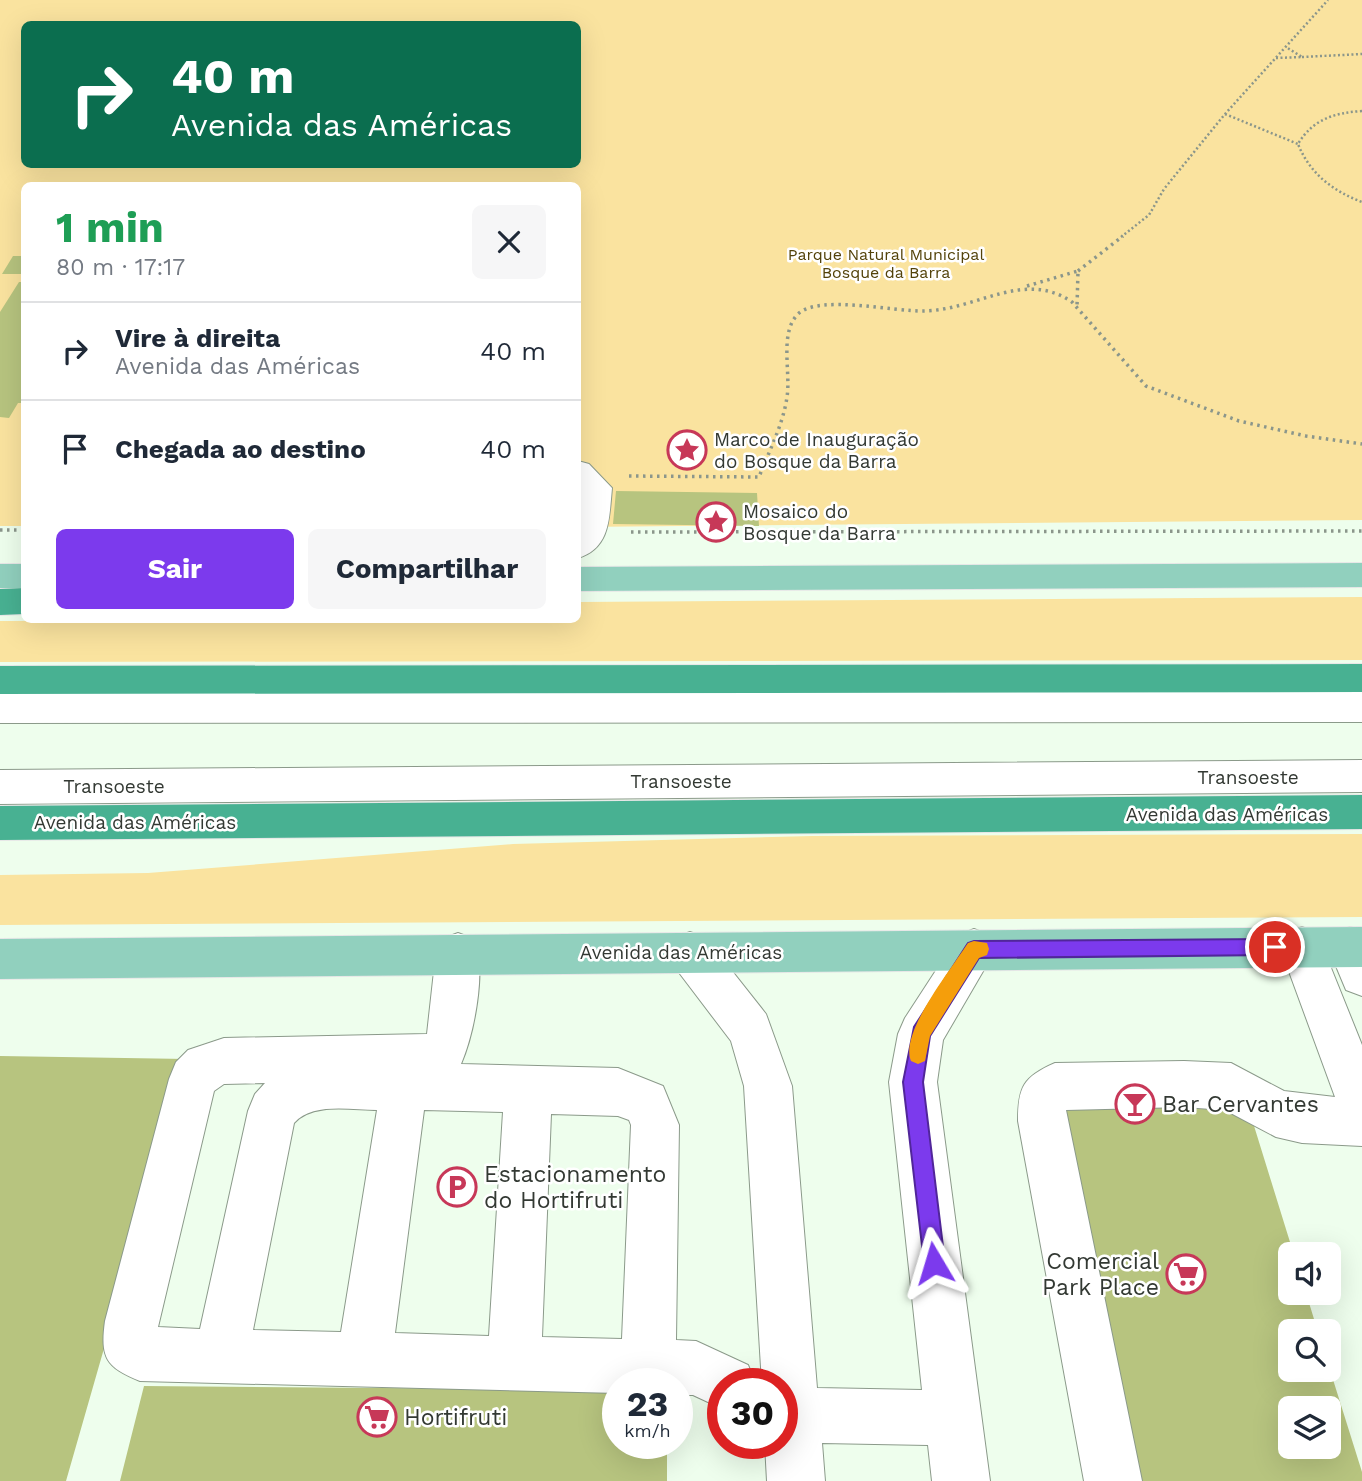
<!DOCTYPE html>
<html lang="pt">
<head>
<meta charset="utf-8">
<style>
	body { margin:0; font-family:"Work Sans",sans-serif; background:#f6f6f7; color:#1f2937; height:100vh; display:flex; flex-direction:column; font-size:26px; white-space:nowrap }
	* { box-sizing:border-box; margin:0 }
	p { font-size:23px; color:#747a83 }
	.icon { flex:none; width:38px; height:38px; fill:none; stroke:currentColor; stroke-width:2; stroke-linecap:round; stroke-linejoin:round }
	.map { position:relative; flex:1; overflow:hidden }
	.sheet { position:absolute; left:21px; top:182px; width:560px; height:441px; display:flex; flex-direction:column; background:#fff; border-radius:10px; box-shadow:0 7px 28px #0002 }
	.sheet>* { flex:none }
	.banner { position:absolute; left:21px; top:21px; width:560px; height:147px; border-radius:10px; box-shadow:0 7px 28px #0002; background:#0b6e4f; color:#fff; overflow:hidden }
	.buttons { position:absolute; left:1278px; top:1242px; display:grid; gap:14px }
	.buttons a { display:grid; place-items:center; width:63px; height:63px; border-radius:10px; background:#fff; box-shadow:0 7px 28px #0002; font-size:35px }
	.speed { position:absolute; left:602px; top:1368px; display:flex; gap:14px; font-size:35px; font-weight:700; text-align:center }
	.speed>* { display:grid; place-content:center; width:91px; height:91px; border-radius:50%; background:#fff; box-shadow:0 7px 28px #0002; line-height:1 }
	.speed small { font-size:18px; font-weight:400 }
	.speed .limit { border:10px solid #d22; background:#fff; color:#111 }
	.pin { position:absolute; display:grid; place-items:center; width:60px; height:60px; color:#fff; margin:-30px; border:4px solid #fff; border-radius:50%; box-shadow:0 2px 7px #0007 }
	.me { position:absolute; width:77px; margin:-38px; rotate:353deg; stroke-linejoin:round; filter:drop-shadow(0 0 5px #0008) }
	.turn { display:flex; align-items:center; gap:24px; height:147px; padding:0 35px; font-size:32px }
	.turn .icon { width:91px; height:91px; stroke-width:2.5 }
	.turn b { display:block; font-size:49px; line-height:60px }
	.round { display:grid; place-items:center; flex:none; width:74px; height:74px; border-radius:10px; background:#f6f6f7 }
	.head { display:flex; align-items:center; justify-content:space-between; height:119px; padding:0 35px }
	h1 { font-size:42px; font-weight:700; line-height:52px; color:#1e9e55 }
	.button { display:flex; gap:14px; margin-top:auto; padding:14px 35px }
	.button a { flex:1; height:80px; border-radius:10px; background:#7c3aed; color:#fff; font-size:28px; font-weight:700; line-height:80px; text-align:center }
	.button a+a { background:#f6f6f7; color:#1f2937 }
	ul { padding:0; list-style:none }
	li { display:flex; align-items:center; gap:21px; height:98px; padding:0 35px; border-top:2px solid #e0e1e3 }
	li div { flex:1 }
	li b { display:block; font-size:26px }
	li em { font-style:normal }
	.map>svg:first-child { display:block }
</style>
</head>
<body>
<div class="map">
<svg width="1362" height="1481" viewBox="0 0 1362 1481">
	<rect width="100%" height="100%" fill="#eefeed"/>
	<!-- green -->
	<path fill="#fae39f" fill-rule="evenodd" d="M0,0H1362V520L578,527V186H24V526H0ZM24,24H578V164H24Z
		M1362,597V660L0,662V621L578,620V602Z
		M1362,834V917L0,925V875L148,873L513,844L812,836Z"/>
	<!-- building -->
	<path fill="#b7c47f" fill-rule="evenodd" d="M13,256H24V274H2Z
		M19,282H24V403H18L9,418L0,417V312Z
		M616,491L757,493L759,526L613,524Z
		M0,1056L187,1059L66,1481H0Z
		M1246,1100L1294,1255H1290V1293H1306L1318,1332H1290V1370H1330L1362,1472V1481H1125L1047,1101ZM1290,1409H1328V1447H1290Z
		M144,1386L618,1390V1444H667V1481H120Z"/>
	<g fill="none" stroke-linecap="round" stroke-linejoin="round">
		<!-- minor casing -->
		<g stroke="#8b9a8a" stroke-width="2">
			<path id="minor" d="M578,461L589,464L612,488C609,517 611,548 578,558Z
				M1362,692V722L0,723V693Z
				M1362,760V792L0,804V770Z
				M1302,927L1317,933L1362,1045V1146L1302,1143L1276,1137L1225,1110L1184,1107L1066,1110L1142,1481H1084L1018,1121C1018,1087 1023,1077 1055,1063L1184,1061L1231,1063L1284,1091L1335,1097L1280,947L1287,933Z
				M1350,927L1362,931V996L1346,990L1328,947L1335,933Z
				M974,929L989,935L996,949L943,1040L937,1082L990,1481H932L928,1445L822,1443L825,1481H767L765,1444H782V1384H762L744,1086L731,1041L674,966L668,952L674,938L690,932L706,938L766,1014L792,1086L817,1388L922,1390L889,1082L898,1034L905,1018L959,935Z
				M458,933L474,939C487,969 474,1034 461,1064L618,1068L663,1086L679,1125L676,1340L696,1341L748,1365L756,1384H723V1409L693,1395H677V1384H618V1393L140,1381C106,1367 100,1358 105,1321L169,1079L176,1062L188,1050L224,1038L427,1034L436,953L442,939ZM265,1083L255,1094L248,1111L200,1329L158,1327L214,1091L224,1084ZM377,1110L341,1332L253,1330L294,1123C312,1102 351,1110 377,1110ZM424,1110L503,1112L489,1336L395,1333ZM551,1114L618,1116L629,1120L631,1125L622,1339L542,1337Z"/>
		</g>
		<!-- major casing -->
		<g stroke="#e7e7e7" stroke-width="2">
			<path id="major" d="M1362,563V587L578,591V567Z
				M0,564H24V588H0Z
				M1362,927V967L0,979V939Z"/>
		</g>
		<!-- highway casing -->
		<g stroke="#e7e7e7" stroke-width="2">
			<path id="highway" d="M24,588V614L0,615V589Z
				M1362,664V692L0,694V666Z
				M1362,795V829L0,840V806Z"/>
		</g>
		<!-- path-far1 -->
		<path stroke="#8b968b" stroke-width="2.5" stroke-dasharray="2 2.5" stroke-linecap="butt" d="M1302,57L1362,54
			M1276,58L1302,57L1286,47
			M1362,111C1334,113 1313,119 1298,144C1310,174 1333,191 1362,202
			M1225,114L1298,144
			M1121,237L1149,215L1164,189L1225,114L1328,0"/>
		<!-- path -->
		<path stroke="#8b968b" stroke-width="3.5" stroke-dasharray="2.5 4.5" stroke-linecap="butt" d="M1078,271L1123,236
			M1027,286L1078,271L1077,307
			M629,476L759,477C769,451 783,425 787,397C791,372 779,333 798,314C819,294 896,312 924,311C977,310 1024,269 1072,302L1146,386L1239,421L1306,436L1362,444
			M0,530H24
			M631,532L1362,531"/>
		<!-- minor -->
		<use href="#minor" fill="#fff" fill-rule="evenodd"/>
		<!-- major -->
		<use href="#major" fill="#91d0be" fill-rule="evenodd"/>
		<!-- highway -->
		<use href="#highway" fill="#48b192" fill-rule="evenodd"/>
	</g>
	<!-- route -->
	<path fill="#7c3aed" stroke="#51269a" stroke-width="2" d="M1275,939L1281,941L1284,947L1281,953L1275,955L979,958L930,1036L923,1082L945,1263L942,1271L934,1274L927,1271L924,1263L903,1082L914,1027L968,943L974,941Z"/>
	<!-- slow -->
	<path fill="#f59e0b" d="M974,941L987,943L989,949L987,955L979,958L930,1036L925,1061L918,1064L911,1061C899,1033 952,968 968,943Z"/>
	<!-- icons -->
	<defs>
		<g id="sight-ring" transform="scale(2.0125)"><circle r="9.5" fill="#fff" stroke="#c73858" stroke-width="1.5"/><path d="M0-6L1.8-2.2L6-1.7L2.9 1.2L3.7 5.4L0 3.3L-3.7 5.4L-2.9 1.2L-6-1.7L-1.8-2.2Z" fill="#c73858"/></g>
		<g id="bar-ring" transform="scale(2.0125)"><circle r="9.5" fill="#fff" stroke="#c73858" stroke-width="1.5"/><path d="M-6-5H6L.8 .8V4.5H3.5V6h-7V4.5H-.8V.8Z" fill="#c73858"/></g>
		<g id="parking-ring" transform="scale(2.0125)"><circle r="9.5" fill="#fff" stroke="#c73858" stroke-width="1.5"/><path d="M-3.5-5.5H1a3.5 3.5 0 0 1 0 7H-1V5.5H-3.5ZM-1-3.4V-.6H.8a1.4 1.4 0 0 0 0-2.8Z" fill="#c73858"/></g>
		<g id="supermarket-ring" transform="scale(2.0125)"><circle r="9.5" fill="#fff" stroke="#c73858" stroke-width="1.5"/><path d="M-6-5.5h2.5l.6 2H6L4.5 2H-2.5L-4.4-4H-6ZM-1.5 3.2a1.3 1.3 0 1 0 .1 0ZM3 3.2a1.3 1.3 0 1 0 .1 0Z" fill="#c73858"/></g>
	</defs>
	<g fill-rule="evenodd">
		<use href="#sight-ring" x="687" y="450"/>
		<use href="#sight-ring" x="716" y="522"/>
		<use href="#bar-ring" x="1135" y="1104"/>
		<use href="#parking-ring" x="457" y="1187"/>
		<use href="#supermarket-ring" x="1186" y="1274"/>
		<use href="#supermarket-ring" x="377" y="1417"/>
	</g>
	<g text-anchor="middle" stroke-width="5" stroke-linejoin="round" paint-order="stroke">
		<!-- far-park labels -->
		<g font-size="16" fill="#534209" stroke="#fff">
			<text x="886" y="260">Parque Natural Municipal<tspan x="886" dy="18">Bosque da Barra</tspan></text>
		</g>
		<!-- poi labels -->
		<g font-size="19" fill="#333933" stroke="#fff" text-anchor="start">
			<text x="714" y="446">Marco de Inauguração<tspan x="714" dy="22">do Bosque da Barra</tspan></text>
			<text x="743" y="518">Mosaico do<tspan x="743" dy="22">Bosque da Barra</tspan></text>
		</g>
		<!-- street labels -->
		<g font-size="19" fill="#333933" stroke="#fff">
			<text x="1248" y="784">Transoeste</text>
			<text x="681" y="788">Transoeste</text>
			<text x="114" y="793">Transoeste</text>
			<text x="1227" y="821">Avenida das Américas</text>
			<text x="135" y="829">Avenida das Américas</text>
			<text x="681" y="959">Avenida das Américas</text>
		</g>
		<!-- near-poi labels -->
		<g font-size="23" fill="#333933" stroke="#fff" text-anchor="start">
			<text x="1162" y="1112">Bar Cervantes</text>
			<text x="484" y="1182">Estacionamento<tspan x="484" dy="26">do Hortifruti</tspan></text>
			<text x="1159" y="1269" text-anchor="end">Comercial<tspan x="1159" dy="26">Park Place</tspan></text>
			<text x="404" y="1425">Hortifruti</text>
		</g>
	</g>
</svg>
<div class="buttons">
<a><svg class="icon" aria-label="sound" viewBox="0 0 24 24"><path d="M4 9h4l5-4v14l-5-4H4zM17 9q2 3 0 6"/></svg></a>
<a><svg class="icon" aria-label="search" viewBox="0 0 24 24"><circle cx="10" cy="10" r="6"/><path d="M15 15l6 6"/></svg></a>
<a><svg class="icon" aria-label="layers" viewBox="0 0 24 24"><path d="M12 4l9 5-9 5-9-5zM3 14l9 5 9-5"/></svg></a>
</div>
<div class="speed"><div>23<small>km/h</small></div><div class="limit">30</div></div>
<div class="pin" style="left:1275px;top:947px;background:#d93025"><svg class="icon" aria-label="arrive" viewBox="0 0 24 24"><path d="M6 21V4h12l-3 4 3 4H6"/></svg></div>
<svg class="me" style="left:934px;top:1263px" viewBox="-20 -20 40 40"><path d="M0-17L14 15 0 8-14 15z" fill="#7c3aed" stroke="#fff" stroke-width="4"/></svg>
<div class="banner">
<div class="turn"><svg class="icon" aria-label="right" viewBox="0 0 24 24"><path d="M7 20v-9h11M14 6l5 5-5 5"/></svg><div><b>40 m</b>Avenida das Américas</div></div>
</div>
<section class="sheet">
<div class="head"><div><h1>1 min</h1><p>80 m · 17:17</p></div><a class="round"><svg class="icon" aria-label="close" viewBox="0 0 24 24"><path d="M6 6l12 12M18 6L6 18"/></svg></a></div>
<ul>
<li><svg class="icon" aria-label="right" viewBox="0 0 24 24"><path d="M7 20v-9h11M14 6l5 5-5 5"/></svg><div><b>Vire à direita</b><p>Avenida das Américas</p></div><em>40 m</em></li>
<li><svg class="icon" aria-label="arrive" viewBox="0 0 24 24"><path d="M6 21V4h12l-3 4 3 4H6"/></svg><div><b>Chegada ao destino</b></div><em>40 m</em></li>
</ul>
<div class="button"><a>Sair</a><a>Compartilhar</a></div>
</section>
</div>
</body>
</html>
